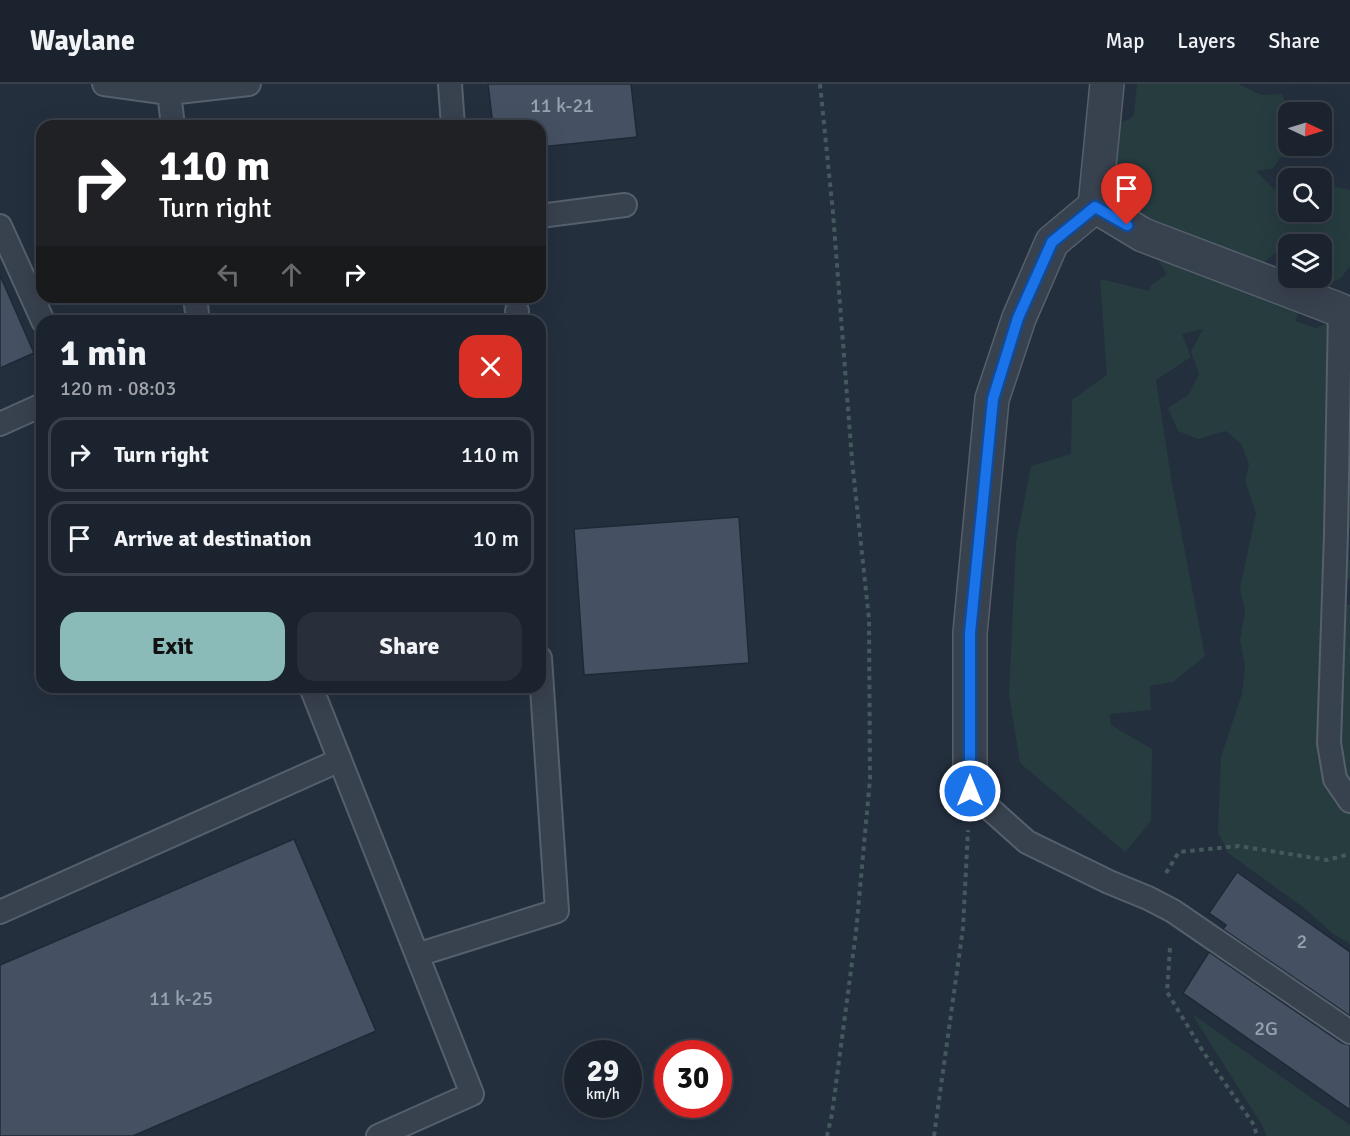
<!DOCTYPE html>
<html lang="en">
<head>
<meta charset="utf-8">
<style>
	body { margin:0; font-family:Signika,sans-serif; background:#282f3a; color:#f1f3f6; height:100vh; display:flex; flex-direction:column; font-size:22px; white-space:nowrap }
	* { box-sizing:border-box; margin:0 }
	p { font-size:20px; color:#a0a4aa }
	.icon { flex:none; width:33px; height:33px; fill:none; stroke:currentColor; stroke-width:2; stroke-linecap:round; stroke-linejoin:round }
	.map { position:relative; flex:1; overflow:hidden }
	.panel { position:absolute; left:36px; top:231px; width:510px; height:378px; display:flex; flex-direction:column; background:#1b232e; border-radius:18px; box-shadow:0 6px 24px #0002,0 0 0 2px #39404a }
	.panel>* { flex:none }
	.banner { position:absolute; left:36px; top:36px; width:510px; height:183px; border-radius:18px; box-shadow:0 6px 24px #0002,0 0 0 2px #39404a; background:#202124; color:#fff; overflow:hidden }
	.needle { width:39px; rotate:94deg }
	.tools { position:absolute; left:1278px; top:18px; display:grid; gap:12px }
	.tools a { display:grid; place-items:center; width:54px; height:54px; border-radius:12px; background:#1b232e; box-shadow:0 6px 24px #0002,0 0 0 2px #39404a; font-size:30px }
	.speed { position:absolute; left:564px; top:956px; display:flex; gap:12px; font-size:30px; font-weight:700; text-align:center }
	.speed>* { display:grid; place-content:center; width:78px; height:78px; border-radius:50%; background:#1b232e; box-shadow:0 6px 24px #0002,0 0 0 2px #39404a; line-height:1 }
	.speed small { font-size:15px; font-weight:400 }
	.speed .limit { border:9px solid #d22; background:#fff; color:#111 }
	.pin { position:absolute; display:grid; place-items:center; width:51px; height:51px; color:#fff; margin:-62px -26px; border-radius:50% 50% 50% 0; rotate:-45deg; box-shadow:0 0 6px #0007 }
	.pin .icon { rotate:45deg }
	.me { position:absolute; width:66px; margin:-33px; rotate:0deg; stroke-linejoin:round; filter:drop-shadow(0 0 4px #0008) }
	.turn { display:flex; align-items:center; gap:21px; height:126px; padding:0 24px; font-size:27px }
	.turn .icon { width:78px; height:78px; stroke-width:2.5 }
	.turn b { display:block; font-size:42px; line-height:51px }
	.lanes { display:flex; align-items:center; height:57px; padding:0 24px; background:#0003; justify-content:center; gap:30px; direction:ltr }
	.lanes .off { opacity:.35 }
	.round { display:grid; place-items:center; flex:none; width:63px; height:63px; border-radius:18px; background:#282f3a }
	.head { display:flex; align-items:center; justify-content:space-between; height:102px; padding:0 24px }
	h1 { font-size:36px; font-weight:800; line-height:45px }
	.primary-button { display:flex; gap:12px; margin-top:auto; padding:12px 24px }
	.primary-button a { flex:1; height:69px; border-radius:18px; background:#8bbbb9; color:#111; font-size:24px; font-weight:800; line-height:69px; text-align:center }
	.primary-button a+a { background:#282f3a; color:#f1f3f6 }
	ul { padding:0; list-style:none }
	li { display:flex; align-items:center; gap:18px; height:75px; margin:0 12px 9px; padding:0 12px; border:3px solid #39404a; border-radius:18px }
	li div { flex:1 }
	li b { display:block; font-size:22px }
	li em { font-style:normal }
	header { display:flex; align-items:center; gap:36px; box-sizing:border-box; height:84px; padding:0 30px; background:#1b232e; border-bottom:2px solid #39404a }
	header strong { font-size:28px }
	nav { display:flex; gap:33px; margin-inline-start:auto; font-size:21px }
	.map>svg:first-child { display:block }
</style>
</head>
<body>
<header>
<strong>Waylane</strong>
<nav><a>Map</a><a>Layers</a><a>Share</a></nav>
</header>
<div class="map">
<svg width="1350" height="1052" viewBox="0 0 1350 1052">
	<rect width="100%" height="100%" fill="#242f3e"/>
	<!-- green -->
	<path fill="#263c3f" d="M1137,0H1239L1261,11L1282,10L1290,28L1288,62H1297L1301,64L1280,75L1272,85L1256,87L1274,105L1288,108V128H1322V100L1350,106V182L1341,194L1326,202L1304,194H1322V160H1288V174L1276,169L1265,178L1266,192L1301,222L1295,237L1316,244L1332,237L1350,261V444H1343L1341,469L1350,476V494L1344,497L1339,507L1345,520L1350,521V860L1332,849L1304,824L1228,769L1218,748L1221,673L1242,610L1245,582L1240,556L1245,528L1240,504L1256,429L1245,397L1249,380L1241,360L1226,347L1198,355L1178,347L1168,324L1189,310L1199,290L1191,268L1203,245L1182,250L1191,273L1156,296L1172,400L1205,572L1173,598L1150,602L1151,626L1110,630L1111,641L1152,665L1151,737L1125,768L1020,679L1009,611L1016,459L1031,382L1071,370L1072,316L1107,291L1100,195L1150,207V202L1167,190L1119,115L1118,85L1107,70C1110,53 1111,40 1130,35L1134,30Z
		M1192,930L1350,1041V1052H1267L1262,1041Z"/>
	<!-- building -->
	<path fill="#455162" stroke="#1f2835" stroke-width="1.5" d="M488,0H631L637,53L540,63V42H493Z
		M0,191L34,269L0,284Z
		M739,433L749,579L584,591L574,445Z
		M294,755L376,947L133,1052H0V881Z
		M1237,788L1350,868V932L1223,845L1226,841L1209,829Z
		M1209,868L1342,959L1350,961V1026L1183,909Z"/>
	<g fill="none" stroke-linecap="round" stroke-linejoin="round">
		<!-- lane casing -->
		<g stroke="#565f6c" stroke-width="26">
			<path id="lane" d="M104,0L169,9L249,0
				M168,0L173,42
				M450,0L453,42
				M540,132L625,121
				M0,142L43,237
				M195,213L198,237
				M517,227V237
				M1350,229L1340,226L1336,450L1329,659L1335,695L1350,717
				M0,340L42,321
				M311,603L472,1010L378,1052
				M970,707L1027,758L1109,798L1148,814L1173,827L1350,948
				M0,828L340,676
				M417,871L557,827L540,574"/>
		</g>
		<!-- street casing -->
		<g stroke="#565f6c" stroke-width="36">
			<path id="street" d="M1095,122L1143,151L1340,226
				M1095,122L1107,0
				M970,707V549L992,315L1019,234L1052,158L1095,122"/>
		</g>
		<!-- path -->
		<path stroke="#44595c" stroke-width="4" stroke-dasharray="4.5 4.5" stroke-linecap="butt" d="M820,0L833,129L852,376L869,535L870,695L856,848L832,1030L827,1052
			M1166,789L1179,768L1239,762L1327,776L1350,770
			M1170,864L1167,908L1204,969L1254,1041L1257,1052
			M934,1052L963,844L968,746"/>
		<!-- lane -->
		<use href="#lane" stroke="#38414e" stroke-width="22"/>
		<!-- street -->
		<use href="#street" stroke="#38414e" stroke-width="33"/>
	</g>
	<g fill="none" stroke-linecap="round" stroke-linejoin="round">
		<!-- route casing -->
		<g stroke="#114b97" stroke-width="15">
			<path id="route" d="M970,707V549L993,315L1018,234L1052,158L1095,123L1127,141"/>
		</g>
		<!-- route -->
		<use href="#route" stroke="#1a73e8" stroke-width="10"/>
	</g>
	<g text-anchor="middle" stroke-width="5" stroke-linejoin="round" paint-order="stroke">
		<!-- number labels -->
		<g font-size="20" fill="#98a1af">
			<text x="562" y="28">11 k-21</text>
			<text x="1302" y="864">2</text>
			<text x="181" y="921">11 k-25</text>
			<text x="1266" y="951">2G</text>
		</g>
	</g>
</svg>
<div class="tools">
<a><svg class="needle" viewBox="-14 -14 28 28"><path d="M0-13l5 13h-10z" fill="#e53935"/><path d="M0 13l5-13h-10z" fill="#a0a4aa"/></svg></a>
<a><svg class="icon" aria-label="search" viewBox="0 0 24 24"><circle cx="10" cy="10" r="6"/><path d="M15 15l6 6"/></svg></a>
<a><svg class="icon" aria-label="layers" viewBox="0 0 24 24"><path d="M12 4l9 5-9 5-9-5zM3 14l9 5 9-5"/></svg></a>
</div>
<div class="speed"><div>29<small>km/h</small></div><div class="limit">30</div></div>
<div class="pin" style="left:1127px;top:141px;background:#d93025"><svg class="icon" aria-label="arrive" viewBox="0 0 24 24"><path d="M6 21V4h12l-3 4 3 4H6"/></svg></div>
<svg class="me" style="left:970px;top:707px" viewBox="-20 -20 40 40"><circle r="17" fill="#1a73e8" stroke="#fff" stroke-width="3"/><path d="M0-11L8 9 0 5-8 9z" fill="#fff"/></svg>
<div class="banner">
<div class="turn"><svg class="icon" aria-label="right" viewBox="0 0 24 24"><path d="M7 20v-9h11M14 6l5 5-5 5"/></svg><div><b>110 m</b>Turn right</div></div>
<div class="lanes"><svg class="icon off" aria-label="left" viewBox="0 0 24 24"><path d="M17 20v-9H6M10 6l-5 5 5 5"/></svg><svg class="icon off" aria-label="ahead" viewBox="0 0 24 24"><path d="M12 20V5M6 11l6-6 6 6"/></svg><svg class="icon" aria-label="right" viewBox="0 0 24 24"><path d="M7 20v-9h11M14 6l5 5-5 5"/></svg></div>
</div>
<section class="panel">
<div class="head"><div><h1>1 min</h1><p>120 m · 08:03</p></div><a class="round" style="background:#d93025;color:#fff"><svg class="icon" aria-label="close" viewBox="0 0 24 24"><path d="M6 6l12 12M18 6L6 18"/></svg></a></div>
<ul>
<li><svg class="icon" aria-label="right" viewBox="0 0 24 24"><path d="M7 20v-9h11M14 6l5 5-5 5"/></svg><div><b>Turn right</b></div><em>110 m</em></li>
<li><svg class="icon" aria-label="arrive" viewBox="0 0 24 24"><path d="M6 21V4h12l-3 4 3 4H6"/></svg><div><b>Arrive at destination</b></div><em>10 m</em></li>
</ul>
<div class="primary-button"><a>Exit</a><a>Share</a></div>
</section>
</div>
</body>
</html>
